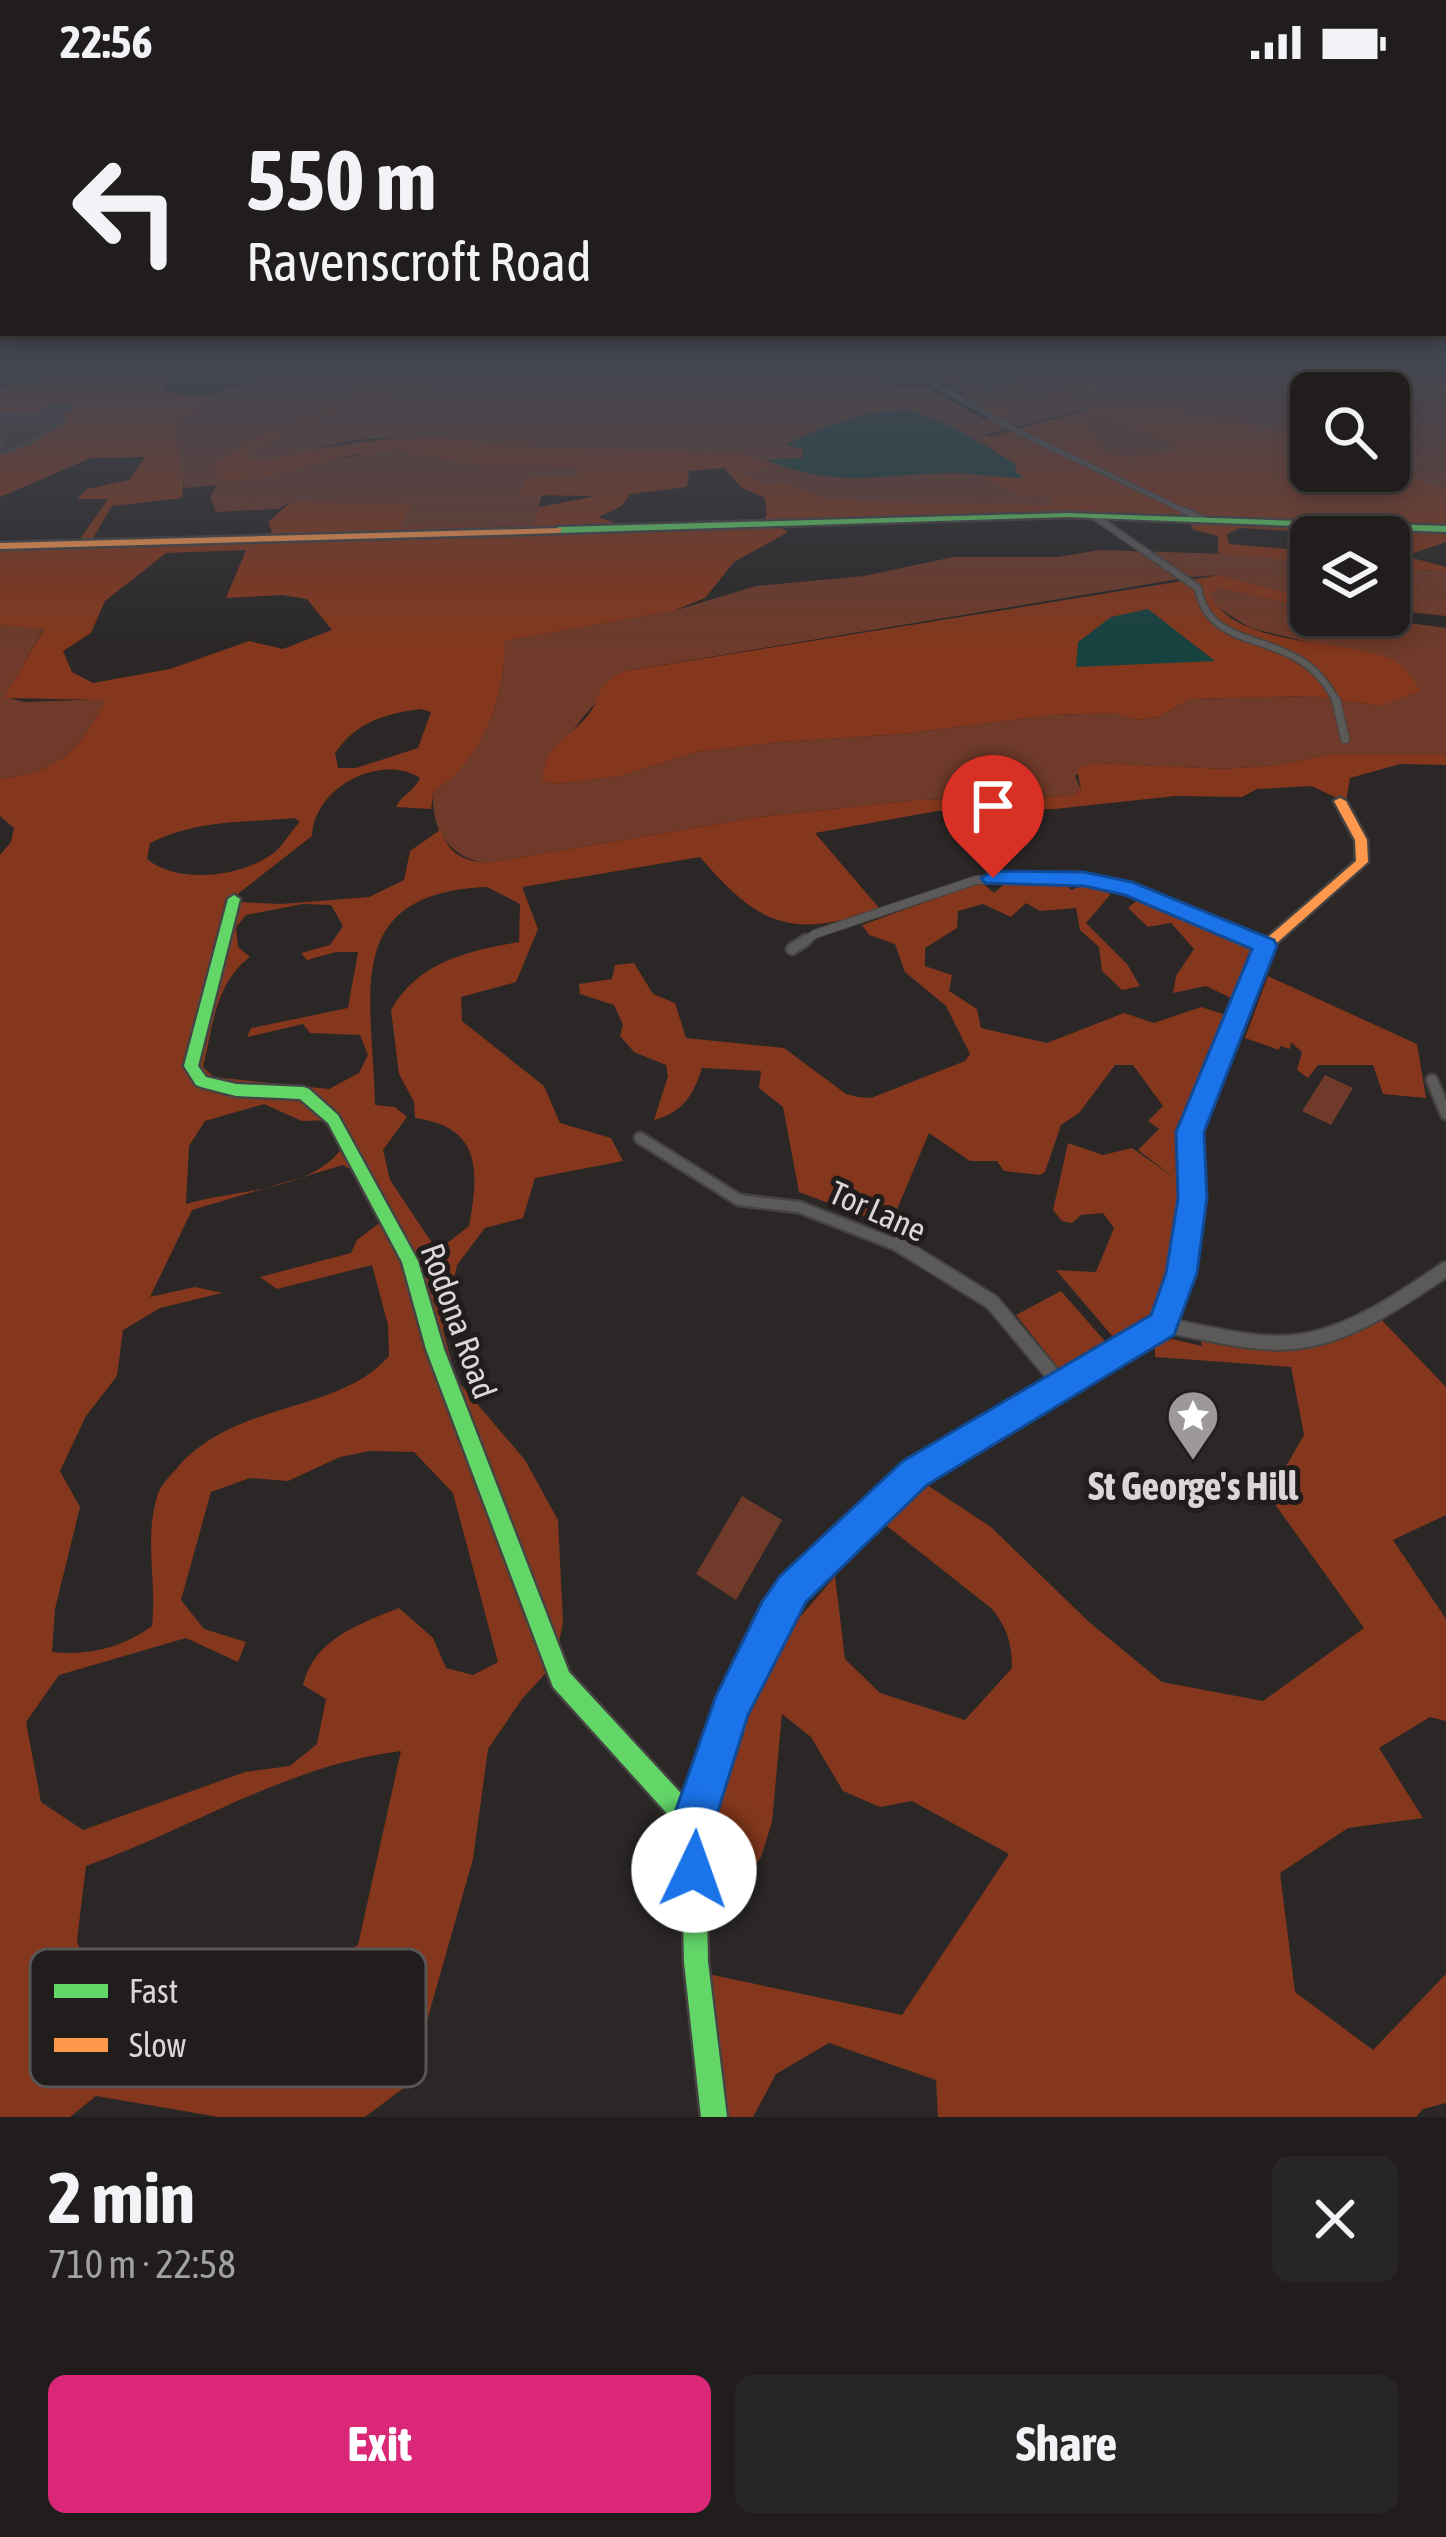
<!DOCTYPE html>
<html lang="en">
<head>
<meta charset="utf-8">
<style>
	body { margin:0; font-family:"Asap Condensed",sans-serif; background:#282625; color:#f1f3f6; height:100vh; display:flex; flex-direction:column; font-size:45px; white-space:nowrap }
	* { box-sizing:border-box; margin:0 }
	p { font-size:39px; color:#a2a2a3 }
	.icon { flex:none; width:66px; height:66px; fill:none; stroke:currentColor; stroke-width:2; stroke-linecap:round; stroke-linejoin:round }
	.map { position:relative; height:2033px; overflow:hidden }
	.side { display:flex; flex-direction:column; background:#201d1c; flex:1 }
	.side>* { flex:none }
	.banner { position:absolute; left:0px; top:0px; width:1446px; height:252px; box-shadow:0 6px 18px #0003,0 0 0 3px #3d3b3b; background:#201d1c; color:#f1f3f6; overflow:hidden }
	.tools { position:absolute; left:1290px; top:288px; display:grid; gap:24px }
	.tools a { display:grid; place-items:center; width:120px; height:120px; border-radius:18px; background:#201d1c; box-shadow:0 6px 18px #0003,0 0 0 3px #3d3b3b; font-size:60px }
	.pin { position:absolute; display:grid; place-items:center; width:102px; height:102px; color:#fff; margin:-123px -51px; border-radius:50% 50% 50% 0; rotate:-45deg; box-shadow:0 0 12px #0007 }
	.pin .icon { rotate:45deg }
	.me { position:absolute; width:132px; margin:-66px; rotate:3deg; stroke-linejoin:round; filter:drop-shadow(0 0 9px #0008) }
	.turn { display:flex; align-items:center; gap:42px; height:252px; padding:0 48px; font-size:54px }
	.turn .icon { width:156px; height:156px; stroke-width:2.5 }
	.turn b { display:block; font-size:84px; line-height:102px }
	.round { display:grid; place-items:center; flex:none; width:126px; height:126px; border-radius:18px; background:#282625 }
	.head { display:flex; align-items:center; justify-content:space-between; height:204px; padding:0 48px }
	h1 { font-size:72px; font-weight:700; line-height:90px }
	.cta { display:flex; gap:24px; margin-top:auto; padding:24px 48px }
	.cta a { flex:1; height:138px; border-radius:18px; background:#db2777; color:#fff; font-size:48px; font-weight:700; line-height:138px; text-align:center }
	.cta a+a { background:#282625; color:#f1f3f6 }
	.status { display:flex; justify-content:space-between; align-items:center; height:84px; padding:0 60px; background:#201d1c; direction:ltr }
	.status svg { height:33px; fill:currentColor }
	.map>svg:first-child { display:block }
</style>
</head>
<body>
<div class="status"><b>22:56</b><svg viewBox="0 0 49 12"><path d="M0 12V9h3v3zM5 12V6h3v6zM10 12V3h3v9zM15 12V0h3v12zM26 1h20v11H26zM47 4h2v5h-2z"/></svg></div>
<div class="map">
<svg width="1446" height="2033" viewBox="0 0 1446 2033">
	<rect width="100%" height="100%" fill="#2a2726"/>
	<!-- green -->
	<path fill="#6f3a29" d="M273,279H375L378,283L350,306L353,316L298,339L434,300L513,294L552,279H855L897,304H928L983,335L1108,298L1063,279H1294L1367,288L1413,307L1446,312V408L1389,384V309H1311V356L1121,316L986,350L1064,422C999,421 782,430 740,389L773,382L740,369L495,361C440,355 383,347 327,362C291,372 255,386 220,398L373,368L397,367L482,382L578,383L577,399L544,403L534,442L399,443L411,419L291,418L278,425L216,428L210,413L217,401L185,404L173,358L180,332L209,317L206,312L278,289Z
		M954,279L967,295L959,298L974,306L978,305L965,298L978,296L990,302L981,304L984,308L1072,297L1084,303L1040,316L981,324L962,311L968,309L938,293L943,286L955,284Z
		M1103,332C1124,347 1151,350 1175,362L1174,368L1128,373L1105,369L1093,345L1094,336Z
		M1100,466L1262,471L1311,478V515L1220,491L1191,493L626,587C590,623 565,651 543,697L557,700L620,692L697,668L780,658L902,650L1052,631L1116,629L1138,636L1158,633L1190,615L1312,612L1380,622L1316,560L1250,544L1214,521L1210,508L1221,504L1311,525V531H1350L1446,544V671H1327L1278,681L1224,685L1094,679L1075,692L1081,705L1071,712L917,716L759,733L486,779C449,774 429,744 434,707C479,678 509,612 503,557L673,527L756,502L864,492L953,473H1057Z
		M1389,485L1446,487V532L1389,526Z
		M0,541L44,544L5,613L24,618L107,615C76,668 63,686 0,695Z
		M1325,991L1353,1004L1331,1041L1302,1027Z
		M742,1412L782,1436L736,1516L696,1490Z"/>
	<!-- forest -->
	<path fill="#84371c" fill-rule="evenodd" d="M106,279H151L166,298L161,308L206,312L209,317L205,327L180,332C171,367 188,386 182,414L112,422L93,454L80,455L108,415H77L87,405L129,396L145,373L91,374L0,413V304L89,289L93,282Z
		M375,279H429L443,289L497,279H552L513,294L418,304L282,345L351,317L350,306L378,283Z
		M987,279H1063L1110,299L995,333L981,324L1040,316L1082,303L1071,297L990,307L1018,297L1005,290L958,286Z
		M1295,279H1392L1446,291V312L1413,307L1367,288Z
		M1121,316L1301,350L1311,354V387L1389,384L1446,406V458L1405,472L1446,483V487L1389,485V453H1315L1309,448L1240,444L1227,450L1229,460L1311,467V478L1218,469V452L1194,446L1189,439L1129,432L778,441L788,448L734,478L705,514L673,527L504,557C507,613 481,677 434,707L431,725L396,723C402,710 414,708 420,694C381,669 314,703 312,752L235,812L240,818L281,820L369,813L404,796L410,767L440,746C450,770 461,776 486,779L759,733L917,716L1071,712L1081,705L1077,685L1094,679L1224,685L1278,681L1327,671H1446V681L1400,680L1350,694L1346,718L1311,702L1257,705L1242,713L1175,712L1055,725L937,727L815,749L880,825C791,855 760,843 700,773L522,803L538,845L516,898L461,913L462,937L544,1002L560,1039L611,1054L623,1077L535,1094L523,1134L485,1144L457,1181L443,1246L456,1295L525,1376L558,1436L563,1538L555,1579L522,1615L488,1665L473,1775L409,2000L365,2033H219L96,2012L70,2033H0V771L11,758L14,744L0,732V695C62,686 76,669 106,616L4,614L44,545L0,541V466L264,454L272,448L268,438L291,418L412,419L400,443L533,442L539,423L597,412L518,411L526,394L577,392V383L482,382L397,367L351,371L261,394L219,398L212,375L218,377L268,347L284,349L248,370L255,378C323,364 388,349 459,354C471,355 483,360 495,361L740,369L776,383L742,389L764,400L783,398L823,414L861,418L1054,421L1048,413L1017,410L988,398V393L1023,394L982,355ZM1103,332C1124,347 1151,350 1175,362L1174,367L1128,373L1105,369L1093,346L1094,336ZM724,384L742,404L765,414L767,431L763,437H774L631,444L598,433L622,422L630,410L687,403L689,387ZM246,466L226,514L282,511L307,515L332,546L283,565L249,557L170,585L93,599L72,588L63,567L91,549L105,517L166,469ZM420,625L431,628L418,664L356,684H338L335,669C357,638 384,630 420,625ZM295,734L300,738C291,747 284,760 275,768C243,793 179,801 147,775L150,759C199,735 242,739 295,734ZM487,803L520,820L519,858C468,867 418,878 391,926L399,990L414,1018L415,1034C482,1043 479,1088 469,1142L446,1160L432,1159L390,1096L383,1066L407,1033L395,1023L375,1021C373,913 339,809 487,803ZM303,820L331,821L343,842L330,861L301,869L307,876L336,868H358L348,924L251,944L247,953L303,940L310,949L360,951L368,971L359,989L329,1005L214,993L203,983C213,943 215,899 250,873L238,863L236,843L246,831ZM264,1020L302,1037L333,1036L344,1061C314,1108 236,1105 186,1120L189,1062L205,1037ZM343,1081L359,1090L386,1134L357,1156L351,1169L260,1193L277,1205L372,1181L388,1241L389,1272C339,1330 236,1316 178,1383C170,1392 160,1401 157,1413C144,1456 157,1497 152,1542C122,1564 88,1572 52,1568L55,1525L80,1423L60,1387L86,1332L117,1292L123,1246L160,1224L222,1209L195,1203L150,1213L192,1126ZM370,1367L414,1368L453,1409L498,1578L473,1591L446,1584L433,1554L399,1524C359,1540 314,1555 303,1601L326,1615L317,1660L290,1682L245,1688L83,1746L41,1718L26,1638L59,1591L186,1554L238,1578L246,1558L204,1545L181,1516L211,1408L250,1394L288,1397L340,1373ZM401,1667L358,1861L206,1945L152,1947L94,1917L77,1856L86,1782C194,1744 284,1682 401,1667Z
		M1220,491L1311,515V525L1221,504L1210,508C1228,563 1343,555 1388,574C1404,581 1412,593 1420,607L1380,622L1312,612L1190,615L1158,633L1137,636L1116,629L1052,631L902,650L780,658L697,668L620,692L557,700L542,697C545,664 562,658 584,636C604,615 591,601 626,587Z
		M981,798L994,809L1007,798L1065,799L1071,806L1087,800L1106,803L1110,811L1086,839L1127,880L1140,902L1122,906L1102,887L1099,863L1080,846L1076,824L1040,827L1026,819L1011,833L983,820L958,827L957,844L925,864V882L952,891L949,907L977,925L981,944L1047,959L1124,929L1154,939L1201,923L1236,934L1190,1050L1187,1103L1170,1192L1154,1237L1119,1260L1056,1186L1096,1188L1114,1144L1103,1129L1081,1131L1072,1139L1062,1137L1053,1126L1068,1059L1103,1071L1132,1064L1176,1095L1138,1066L1159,1045L1148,1037L1163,1022L1133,981H1115L1079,1029L1061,1041L1045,1088L1040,1091L1004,1087L997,1077H970L929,1049L890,1142L799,1108L783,1023L759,1004L761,987L702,984C693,1012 683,1028 654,1036L668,992L666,981L634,968L620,952L623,941L614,921L580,910L579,900L612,895L615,881L634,879L653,910L675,919L686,954L784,964L846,1010L858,1013L871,1014L965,977L970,970L946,922L905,888L895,860L869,851L862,841Z
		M1140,814L1252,864L1231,914L1206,902L1173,909L1176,892L1194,865L1171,839L1148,843L1128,824Z
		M1268,892L1417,960L1426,1014L1383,1010L1373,981H1318L1308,994L1297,986L1302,968L1291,958L1290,965L1280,962L1279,966L1245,954Z
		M1061,1207L1110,1263L1065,1292L1016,1231Z
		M1374,1228L1446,1303V1431L1393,1456L1446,1535V1637L1430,1633L1379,1664L1423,1734L1348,1744L1280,1789L1295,1908L1373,1966L1446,1890V2019L1423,2025L1416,2033H938L936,1996L829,1959L776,1990L753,2033H728L708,1890L902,1931L1009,1770L912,1717L880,1723L843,1707L811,1653L782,1630L772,1738L761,1773L707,1842C700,1755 709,1669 755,1593C776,1557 809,1524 835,1492L845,1575L880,1609L965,1636L1012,1584C1012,1559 1007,1543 991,1524L878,1435L921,1397L991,1443L1089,1538L1162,1598L1263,1617L1364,1544L1269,1412L1304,1351L1291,1283L1155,1273V1261L1172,1255L1202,1262L1199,1246L1293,1258Z"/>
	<!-- water -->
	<path fill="#17423f" d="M907,326C941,333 985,362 1016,380L1015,388L1024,394C1003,394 981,390 960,389C886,388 842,407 767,376L803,374V366L786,360C823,343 860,327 907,326Z
		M1148,525L1215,577L1076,583L1078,558L1111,533Z"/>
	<!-- building -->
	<path fill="#493c38" stroke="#4e4c4b" stroke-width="3" d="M56,320L76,321L56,334L66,335L30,359L0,370V330L34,332Z"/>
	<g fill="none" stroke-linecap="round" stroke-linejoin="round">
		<!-- street-far4 casing -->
		<g stroke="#464443" stroke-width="6">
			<path id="street-far4" d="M898,279L1015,346L1191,430"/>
		</g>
		<!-- street-far3 casing -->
		<g stroke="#464443" stroke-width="9">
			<path id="street-far3" d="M1185,427L1203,435
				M1094,432L1198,504C1211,577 1299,537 1337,619"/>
		</g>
		<!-- street-far2 casing -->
		<g stroke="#464443" stroke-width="10">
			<path id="street-far2" d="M1336,616L1345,655
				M802,859L815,850L976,796L1084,795L1132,805L1257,859"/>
		</g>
		<!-- street-far1 casing -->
		<g stroke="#464443" stroke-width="15">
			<path id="street-far1" d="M1250,856L1265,862
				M792,865L806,856
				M1432,996L1446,1030
				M640,1054L739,1116L799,1123L902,1163"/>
		</g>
		<!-- street casing -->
		<g stroke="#464443" stroke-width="18">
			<path id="street" d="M898,1160L992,1218L1063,1303
				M1163,1241C1205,1248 1251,1262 1294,1258C1348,1253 1402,1215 1446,1185"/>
		</g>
		<!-- fast casing -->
		<g stroke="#464443" stroke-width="5">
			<path id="fast" d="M1067,429L1446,442V448L1067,433L558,449L554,446L558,443Z
				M234,811L240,815L198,982L206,993L236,1000L304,1003L309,1005L338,1031L418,1177L444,1265L569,1588L689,1718L719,1626L768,1524L810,1472L908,1382L1046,1302L1052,1299L1058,1302L1061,1308L1058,1314L922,1396L824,1486L782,1538L740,1629L705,1740L708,1878L727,2033H701L684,1878L681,1745L553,1603L426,1265L402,1178L328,1039L300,1015L236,1012L201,1003L196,1001L184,982L228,815Z"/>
		</g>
		<!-- slow casing -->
		<g stroke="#464443" stroke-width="5">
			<path id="slow" d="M561,444V448L558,449L0,465V459Z
				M1340,714L1346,717L1367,756L1368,778L1271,864L1198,1048L1201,1113L1189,1189L1169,1247L1058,1314L1052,1317L1046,1314L1043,1308L1046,1302L1156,1236L1173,1189L1185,1113L1182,1048L1258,862L1356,777L1355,756L1334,717Z"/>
		</g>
		<!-- street-far4 -->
		<use href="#street-far4" stroke="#5c5a59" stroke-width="4.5"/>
		<!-- street-far3 -->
		<use href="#street-far3" stroke="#5c5a59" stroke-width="6"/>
		<!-- street-far2 -->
		<use href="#street-far2" stroke="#5c5a59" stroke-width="8"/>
		<!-- street-far1 -->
		<use href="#street-far1" stroke="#5c5a59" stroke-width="10"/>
		<!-- street -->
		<use href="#street" stroke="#5c5a59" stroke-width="14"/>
		<!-- fast -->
		<use href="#fast" fill="#63d668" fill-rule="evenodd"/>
		<!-- slow -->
		<use href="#slow" fill="#ff974d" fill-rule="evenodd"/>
	</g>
	<!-- sky -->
	<linearGradient id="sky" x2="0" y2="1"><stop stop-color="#171515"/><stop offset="0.5" stop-color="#444752"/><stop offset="1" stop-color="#444752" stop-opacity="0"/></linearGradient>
	<rect width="1446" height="563" fill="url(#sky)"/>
	<!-- route -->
	<path fill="#1a73e8" stroke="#114b97" stroke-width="3" d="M993,787L1084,788L1132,798L1274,856L1277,862L1204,1048L1207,1114L1197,1189L1174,1251L927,1401L806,1518L748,1631L714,1740L716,1786L709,1802L694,1808L679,1802L672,1786L671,1740L716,1612L762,1518L780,1492L903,1377L1151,1231L1166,1189L1178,1114L1176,1048L1252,865L1125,811L1084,802L985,799L981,794Z"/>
	<!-- icons -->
	<defs>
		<g id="sight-pin" transform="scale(2.7)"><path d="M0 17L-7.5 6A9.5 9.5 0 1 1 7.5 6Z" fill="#9c9998" stroke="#211d1c"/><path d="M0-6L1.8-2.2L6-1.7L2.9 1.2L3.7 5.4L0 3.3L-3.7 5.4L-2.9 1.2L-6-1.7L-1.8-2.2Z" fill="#fff"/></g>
	</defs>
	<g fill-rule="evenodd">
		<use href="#sight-pin" x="1193" y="1332"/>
	</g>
	<g text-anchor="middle" stroke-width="10" stroke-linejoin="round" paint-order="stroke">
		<!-- street labels -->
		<g font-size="33" fill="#dad7d6" stroke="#211d1c">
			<text transform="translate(878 1127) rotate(24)" y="12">Tor Lane</text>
			<text transform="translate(459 1237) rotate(70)" y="12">Rodona Road</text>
		</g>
		<!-- near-poi labels -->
		<g font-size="39" font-weight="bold" fill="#dad7d6" stroke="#211d1c">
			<text x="1193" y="1416">St George's Hill</text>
		</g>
	</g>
	<!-- legend -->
	<rect x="30" y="1865" width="396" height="138" rx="18" fill="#211d1c" stroke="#585554" stroke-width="3"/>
	<rect x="54" y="1900" width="54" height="14" fill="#63d668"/>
	<rect x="54" y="1954" width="54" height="14" fill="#ff974d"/>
	<g font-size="33" fill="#dad7d6">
		<text x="129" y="1919">Fast</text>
		<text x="129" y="1973">Slow</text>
	</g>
</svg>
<div class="tools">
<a><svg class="icon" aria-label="search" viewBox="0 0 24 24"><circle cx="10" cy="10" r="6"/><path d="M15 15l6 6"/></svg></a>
<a><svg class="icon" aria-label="layers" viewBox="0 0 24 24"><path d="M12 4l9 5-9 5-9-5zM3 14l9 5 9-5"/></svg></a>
</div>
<div class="pin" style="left:993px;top:794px;background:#d93025"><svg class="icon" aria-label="arrive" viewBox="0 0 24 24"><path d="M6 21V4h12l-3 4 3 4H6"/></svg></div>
<svg class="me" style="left:694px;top:1786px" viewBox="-20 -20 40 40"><circle r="19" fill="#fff"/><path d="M0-13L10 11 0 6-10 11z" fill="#1a73e8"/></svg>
<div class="banner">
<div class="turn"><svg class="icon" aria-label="left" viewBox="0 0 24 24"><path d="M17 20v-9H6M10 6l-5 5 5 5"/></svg><div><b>550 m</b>Ravenscroft Road</div></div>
</div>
</div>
<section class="side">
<div class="head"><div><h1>2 min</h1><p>710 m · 22:58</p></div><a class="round"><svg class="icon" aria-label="close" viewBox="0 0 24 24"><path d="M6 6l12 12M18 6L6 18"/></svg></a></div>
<div class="cta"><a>Exit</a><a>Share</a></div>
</section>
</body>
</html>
